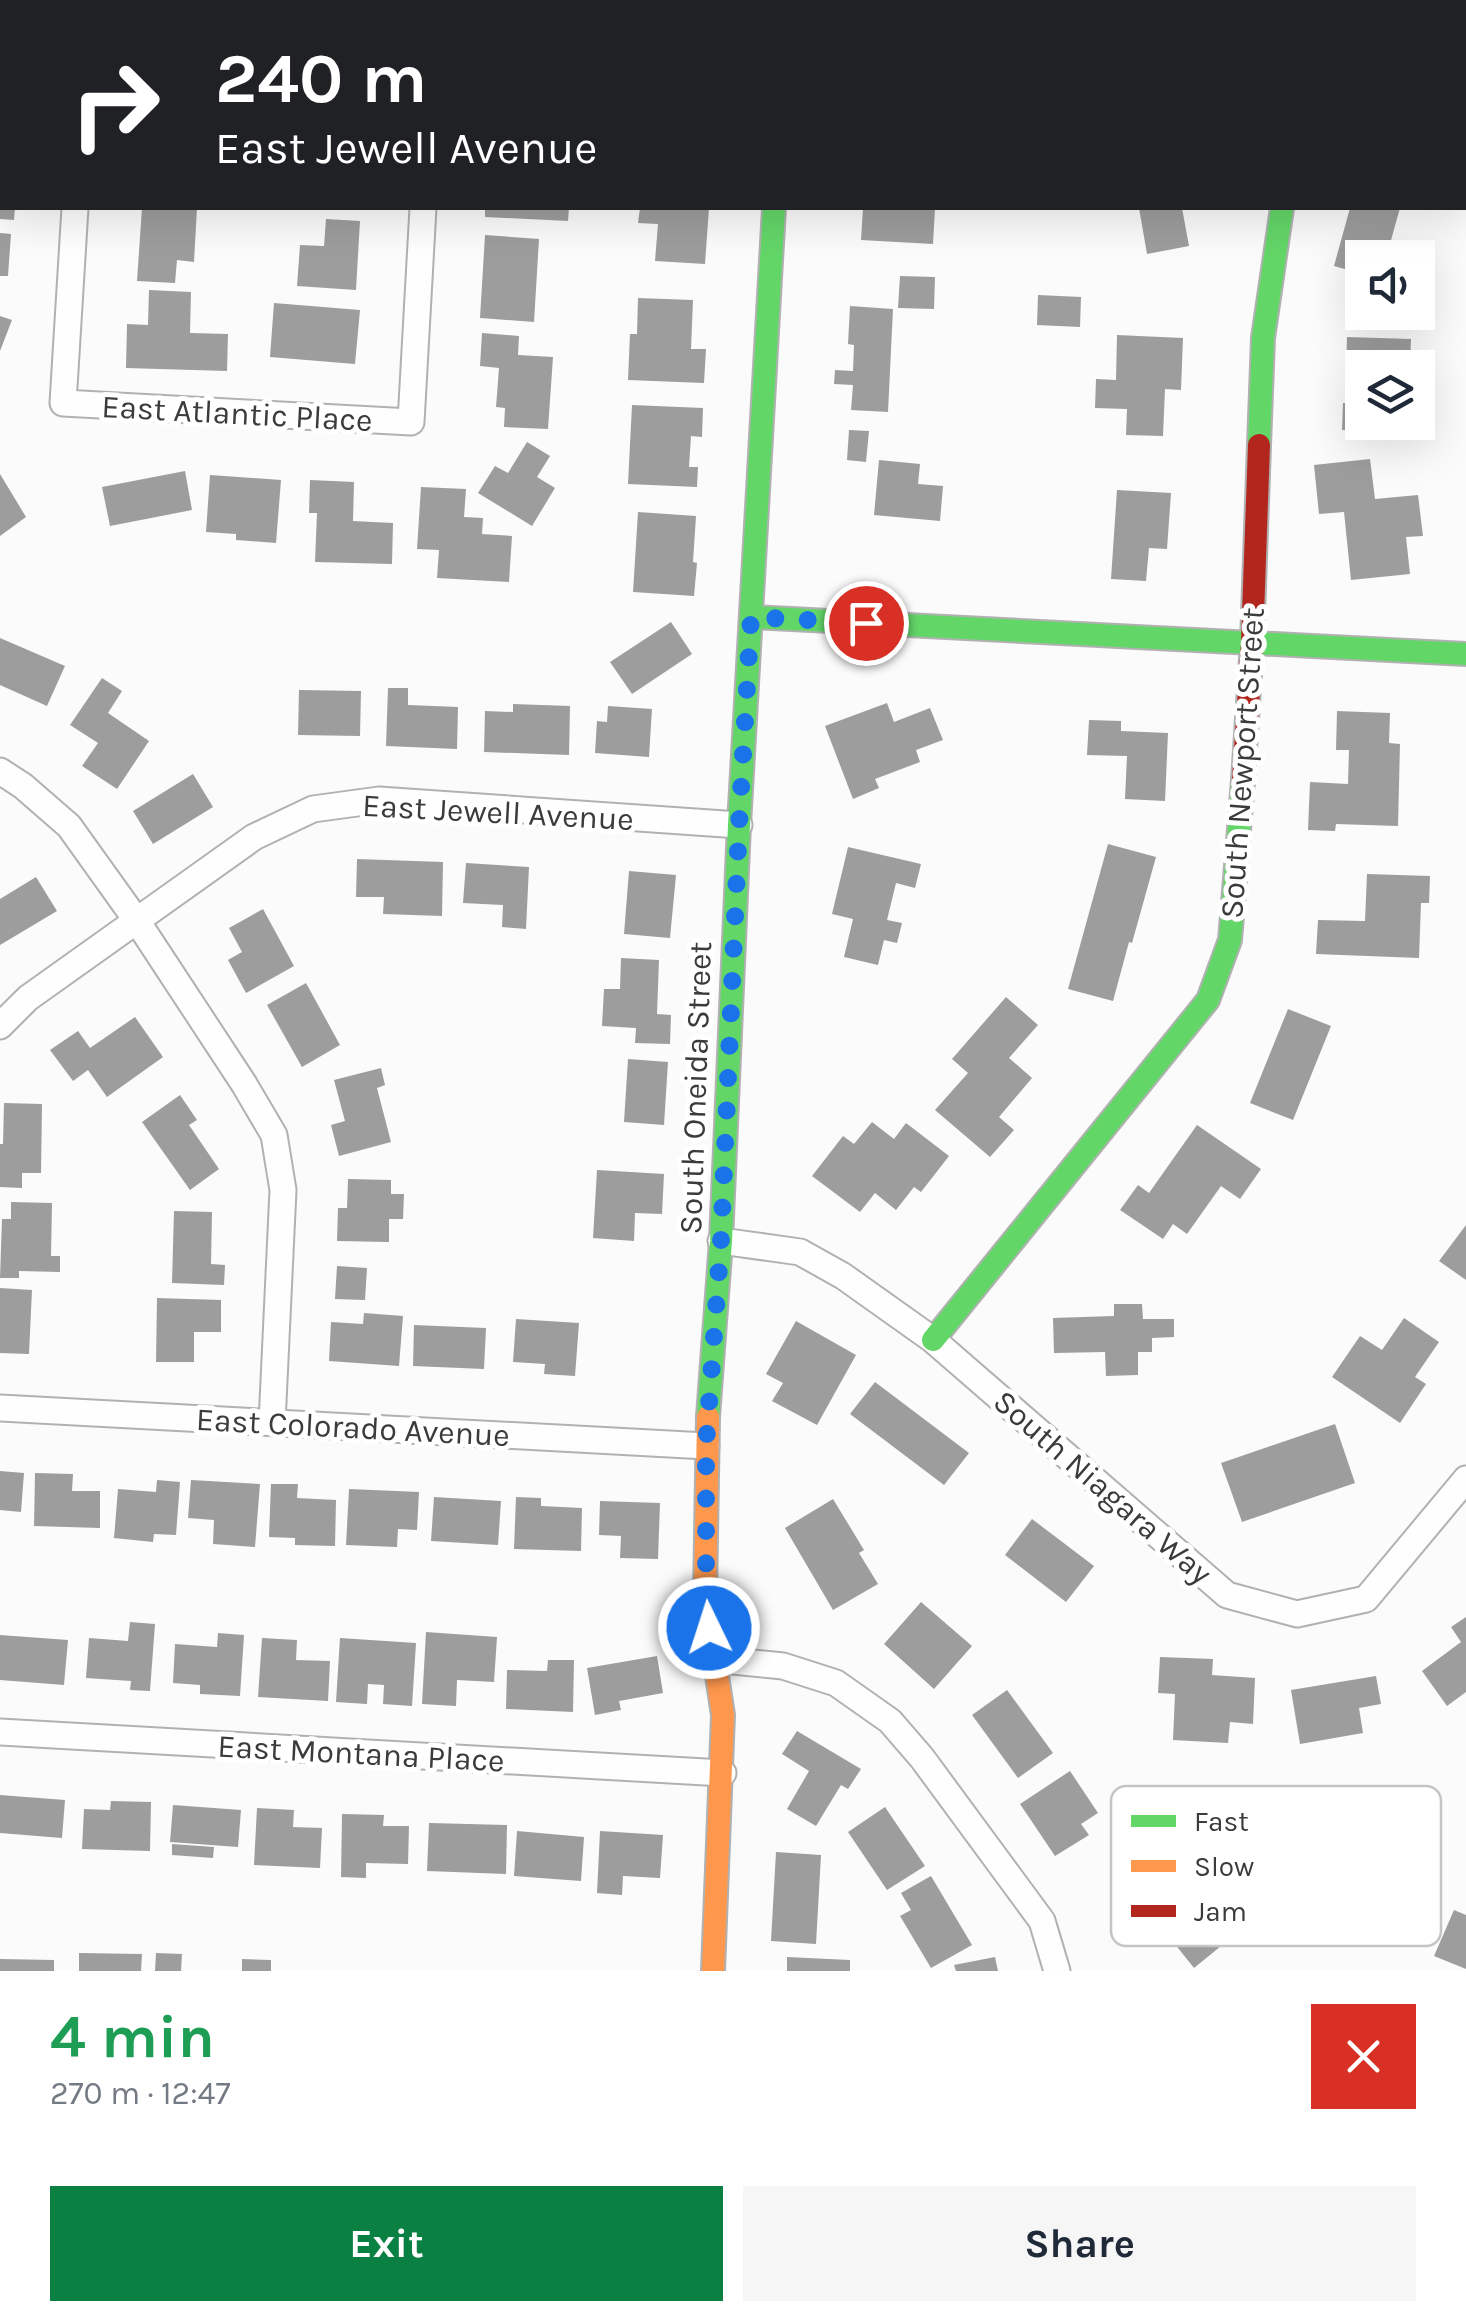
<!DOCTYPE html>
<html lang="en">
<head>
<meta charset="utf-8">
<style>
	body { margin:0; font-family:Karla,sans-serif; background:#f6f6f7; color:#1f2937; height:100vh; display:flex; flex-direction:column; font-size:38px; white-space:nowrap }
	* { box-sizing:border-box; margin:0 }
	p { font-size:32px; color:#747a83 }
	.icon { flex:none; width:55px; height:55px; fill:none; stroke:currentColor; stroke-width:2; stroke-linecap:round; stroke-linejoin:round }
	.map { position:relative; height:1971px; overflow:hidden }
	.details { display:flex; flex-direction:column; background:#fff; flex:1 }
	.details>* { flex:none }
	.top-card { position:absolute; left:0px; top:0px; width:1468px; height:210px; box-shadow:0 10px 40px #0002; background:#202124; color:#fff; overflow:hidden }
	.tools { position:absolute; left:1345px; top:240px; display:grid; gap:20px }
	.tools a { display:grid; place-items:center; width:90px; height:90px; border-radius:0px; background:#fff; box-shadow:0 10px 40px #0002; font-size:50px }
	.pin { position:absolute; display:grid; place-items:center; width:85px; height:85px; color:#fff; margin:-42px; border:5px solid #fff; border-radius:50%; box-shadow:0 2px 10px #0007 }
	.me { position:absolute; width:110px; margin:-55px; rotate:356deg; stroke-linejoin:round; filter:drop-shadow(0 0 8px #0008) }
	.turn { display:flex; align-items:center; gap:35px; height:210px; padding:0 50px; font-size:45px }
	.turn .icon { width:130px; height:130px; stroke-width:2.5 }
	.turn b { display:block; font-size:70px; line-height:85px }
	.round { display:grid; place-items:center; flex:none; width:105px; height:105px; border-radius:0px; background:#f6f6f7 }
	.overview { display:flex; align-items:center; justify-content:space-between; height:170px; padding:0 50px }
	h1 { font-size:60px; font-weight:700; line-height:75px; color:#1e9e55 }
	.primary-button { display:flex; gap:20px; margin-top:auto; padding:20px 50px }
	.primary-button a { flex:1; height:115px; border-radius:0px; background:#0b8043; color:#fff; font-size:40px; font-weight:700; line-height:115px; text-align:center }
	.primary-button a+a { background:#f6f6f7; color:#1f2937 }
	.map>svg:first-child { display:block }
</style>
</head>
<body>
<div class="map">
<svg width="1466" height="1971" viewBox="0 0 1466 1971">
	<rect width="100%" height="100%" fill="#fbfbfb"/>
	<!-- building -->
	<path fill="#9d9d9e" d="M0,208H15L14,220L0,219Z
		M142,208H197L194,262L177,260L175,283L137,281Z
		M485,208H569L568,221L485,217Z
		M640,208H709L705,264L655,261L658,224L638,223Z
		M863,208H935L933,244L861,240Z
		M1139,208H1182L1189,246L1147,254Z
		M1350,208H1400L1386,258H1362V274L1334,266Z
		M326,219L360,221L356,290L297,286L300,245L324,246Z
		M0,233L11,234L8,276H0Z
		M485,235L539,239L534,322L480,318Z
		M900,276L935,277L934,309L898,308Z
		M149,290L191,292L190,333L228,334L227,371L126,368L127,324L148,325Z
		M1038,295L1081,297L1080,327L1037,325Z
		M638,298L693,300L691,349H706L704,383L628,380L630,334H637Z
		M274,303L360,310L355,364L270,357Z
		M850,306L893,309L888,412L851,410L853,385L834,384L835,370L853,371L854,345L848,344Z
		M0,316L12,320L0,351Z
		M482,333L519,336L518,355L553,357L548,429L504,427L505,408L496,407L499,368L480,366Z
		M1117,335L1183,338L1181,390L1165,389L1163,436L1126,435L1127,409L1095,408L1096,379L1116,380Z
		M1347,337L1411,339L1410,368H1362V373L1346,372Z
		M1343,403H1362V422H1408V432L1342,430Z
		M632,405L703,408L702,437L691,436L689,467H698L697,487L628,484Z
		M849,430L869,431L866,462L847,460Z
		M527,442L550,456L537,477L555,488L532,526L478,493L495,466L508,473Z
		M1370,459L1375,499L1418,495L1423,536L1406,537L1410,574L1351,580L1344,512L1319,514L1314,465Z
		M879,460L920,464L918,484L943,486L940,521L874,515Z
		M185,471L192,510L110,526L102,487Z
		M0,474L26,517L0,536Z
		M210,475L281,480L276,543L236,540V534L206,532Z
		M310,480L354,482L353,521L393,523L392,564L315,562L317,513H309Z
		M421,487L466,489L464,517L483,518L482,534L512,536L509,582L437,578L439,550L417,549Z
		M1117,490L1171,493L1167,549L1149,548L1146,581L1111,579Z
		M638,512L696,516L693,562L697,563L694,596L633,592Z
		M671,622L692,654L632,694L610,662Z
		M0,638L65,666L47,706L0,685Z
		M102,678L122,691L108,713L149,741L117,789L82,766L98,743L70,725Z
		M388,688H408V705L458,707L457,749L386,746Z
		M299,690L361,691L360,736L298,735Z
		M887,703L894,722L930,708L943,740L916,750L920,762L875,779L879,788L853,799L825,726Z
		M513,704L570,706L569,755L484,752L485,711L513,712Z
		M608,706L652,709L649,757L595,753L597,721L607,722Z
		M1337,711L1390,713L1389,743L1400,744L1398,826L1336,824L1335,831L1308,830L1310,782L1348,784L1349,750H1336Z
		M1089,720L1121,721V731L1168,733L1165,801L1125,799L1127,756L1087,755Z
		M193,774L213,807L153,844L133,811Z
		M1108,844L1156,857L1132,943L1129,942L1113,1001L1068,989Z
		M848,847L921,864L915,888L896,883L887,920L902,923L897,943L884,940L878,965L844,957L853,919L832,914Z
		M357,859L443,862L442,916L383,914L384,897H356Z
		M466,863L529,867L526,929L502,927L503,905L463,903Z
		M629,871L676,875L670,938L624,934Z
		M1367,874L1430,876L1429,903H1421L1419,958L1316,954L1318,920L1365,921Z
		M36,877L57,911L0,945V899Z
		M263,909L294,966L246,993L228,960L242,952L229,928Z
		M621,958L659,960L657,1014L671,1015L670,1044L635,1043L636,1028L602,1026L604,989H620Z
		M306,983L340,1045L302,1067L267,1005Z
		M1006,997L1038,1025L1009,1058L1032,1078L999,1117L1014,1130L990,1157L935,1110L968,1073L952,1059Z
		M1288,1009L1331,1026L1293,1120L1250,1103Z
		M135,1017L163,1057L107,1097L88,1070L73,1081L50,1050L78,1031L90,1048Z
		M628,1059L668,1062L664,1125L624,1122Z
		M381,1068L385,1085L377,1088L391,1142L339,1156L331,1125L345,1121L334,1080Z
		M180,1095L197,1120L189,1125L219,1169L190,1190L142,1122Z
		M4,1103L42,1104L41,1173H22V1188L0,1187V1144H3Z
		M872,1122L894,1139L906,1123L949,1156L921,1192L914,1187L896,1210L875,1193L860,1212L812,1176L843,1136L854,1144Z
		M1197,1125L1261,1169L1240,1199L1221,1186L1187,1234L1173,1224L1163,1239L1120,1210L1138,1185L1149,1193Z
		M597,1170L664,1174L662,1214L635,1213L634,1241L593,1238Z
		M348,1179L391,1180V1194H404L403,1219H389V1242L337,1241L338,1208H347Z
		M11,1202L52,1203L51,1256H60V1272L19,1271V1278H0L2,1219H11Z
		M174,1211L212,1212L211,1264L225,1265L224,1285L172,1283Z
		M1466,1225V1280L1439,1261Z
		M337,1266L367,1268L365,1300L335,1299Z
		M0,1288L32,1290L29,1354L0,1353Z
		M157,1298L221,1300V1332H194V1362H156Z
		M1114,1304H1142L1143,1319H1174V1337L1152,1338V1352H1138V1375L1106,1376L1105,1352L1054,1353L1053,1318L1114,1316Z
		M364,1313L403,1316L399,1366L329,1361L331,1322L363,1324Z
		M1404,1318L1439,1342L1415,1377L1426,1384L1400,1423L1332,1377L1360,1336L1382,1350Z
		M516,1319L579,1323L575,1376L544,1374L545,1364L513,1362Z
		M796,1321L856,1355L817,1425L772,1401L783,1383L766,1374Z
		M414,1325L486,1328L484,1369L413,1366Z
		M875,1382L969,1453L944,1485L850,1414Z
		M1335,1424L1355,1483L1242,1522L1221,1463Z
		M0,1471L24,1473L21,1512L0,1510Z
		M35,1473L73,1474L72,1491H100V1528L34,1526Z
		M157,1480L180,1482L176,1535L154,1534L153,1542L114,1538L118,1489L156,1492Z
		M191,1480L260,1484L255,1547L213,1544L214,1520L188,1518Z
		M271,1484H298L297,1498L336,1500L335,1546L295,1545V1538L269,1537Z
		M349,1489L419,1492L417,1530L398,1529L397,1547L346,1545Z
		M434,1497L501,1501L498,1545L431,1541Z
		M516,1497L541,1498V1506L582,1508L581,1551L514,1549Z
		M833,1499L864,1550L859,1553L878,1584L833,1610L785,1528Z
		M600,1501L660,1503L658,1559L620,1558L621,1536L599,1535Z
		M1032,1519L1094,1566L1066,1602L1005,1555Z
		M921,1602L972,1646L934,1689L884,1644Z
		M1466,1617V1692L1447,1706L1422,1671L1461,1642L1451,1627Z
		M130,1622L155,1624L150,1691L130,1690L131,1681L86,1678L89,1638L128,1641Z
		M426,1632L497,1637L494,1682L457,1680L456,1706L422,1704Z
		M218,1633L244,1635L240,1696L200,1694V1685L173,1683L175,1644L217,1647Z
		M0,1635L68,1640L64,1685L0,1680Z
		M262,1638L297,1640L296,1660L330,1661L328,1701L258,1697Z
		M340,1638L416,1643L412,1706L383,1704L384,1685L368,1684L367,1704L336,1702Z
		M657,1656L663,1693L619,1701L621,1710L595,1715L587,1668Z
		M1160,1657L1213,1659L1212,1675L1255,1678L1253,1724L1230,1722L1228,1743L1173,1740L1175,1694L1158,1693Z
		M548,1660H574L573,1712L506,1709L507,1670L547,1671Z
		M1376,1676L1381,1704L1359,1708L1363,1733L1300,1744L1291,1690Z
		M1007,1690L1053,1753L1018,1778L972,1715Z
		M797,1731L861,1769L848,1789L841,1785L816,1826L787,1809L809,1771L782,1754Z
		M1070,1771L1098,1813L1081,1824L1089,1835L1055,1856L1020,1804Z
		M0,1795L65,1800L62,1838L0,1833Z
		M111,1801L151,1802L150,1851L82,1849L84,1809L110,1810Z
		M173,1805L241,1810L238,1847L170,1842Z
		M885,1807L925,1866L887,1890L848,1832Z
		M257,1808L294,1810L293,1827L322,1828L320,1868L254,1865Z
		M342,1814L384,1815L383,1826H409L408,1864L366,1863V1878L341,1877Z
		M429,1823L507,1825L506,1874L427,1871Z
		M517,1831L584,1837L581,1881L514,1876Z
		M600,1831L663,1835L660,1878L623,1876L622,1895L597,1893Z
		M172,1844L214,1847L213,1858L172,1855Z
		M776,1852L821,1855L816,1944L771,1941Z
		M1194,1869L1242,1929L1194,1968L1146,1908Z
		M931,1876L972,1945L931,1968L900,1916L911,1910L901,1893Z
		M1454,1910L1466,1915V1969L1434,1956Z
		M79,1953L142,1954L141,1971H79Z
		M156,1953L182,1954L181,1971H155Z
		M787,1957L850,1960V1971H787Z
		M995,1957L998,1971H956L954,1965Z
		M0,1959L54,1960V1971H0Z
		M242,1959L271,1960V1971H242Z"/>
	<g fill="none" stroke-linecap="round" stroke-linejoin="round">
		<!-- street casing -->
		<g stroke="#b1b1b1" stroke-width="29">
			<path id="street" d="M87,2V0
				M434,2V0
				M1343,2L1344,0
				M75,208L63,403L411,422L423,208
				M0,771L23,786L69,826L137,921L244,1084L274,1135L283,1190L272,1423
				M0,1026L28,998L254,837L313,809L379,800L739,825
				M721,1241L800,1252L843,1276L933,1340L1227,1595L1297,1614L1366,1599L1466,1479
				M0,1408L706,1446
				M713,1659L783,1666L836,1683L890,1721L922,1758L1042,1921L1057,1971
				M0,1732L723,1773"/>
		</g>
		<!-- fast casing -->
		<g stroke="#b1b1b1" stroke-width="26">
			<path id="fast" d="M785,0V2
				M1259,445L1263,338L1282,208
				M751,617L1466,654
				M933,1340L1208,1000L1230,940L1243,780
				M708,1417L721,1241L739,825L774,208"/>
		</g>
		<!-- slow casing -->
		<g stroke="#b1b1b1" stroke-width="26">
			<path id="slow" d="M708,1417L705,1597L723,1715L713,1971"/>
		</g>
		<!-- jam casing -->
		<g stroke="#b1b1b1" stroke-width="26">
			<path id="jam" d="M1243,780L1252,643L1259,445"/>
		</g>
		<!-- street -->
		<use href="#street" stroke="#fefefe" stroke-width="25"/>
		<!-- fast -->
		<use href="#fast" stroke="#63d668" stroke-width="22"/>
		<!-- slow -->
		<use href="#slow" stroke="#ff974d" stroke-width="22"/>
		<!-- jam -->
		<use href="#jam" stroke="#b3261e" stroke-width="22"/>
	</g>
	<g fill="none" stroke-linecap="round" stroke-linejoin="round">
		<!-- route -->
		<path stroke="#1a73e8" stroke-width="18" stroke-dasharray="0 32.4" d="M709,1628L706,1597V1446L721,1240L739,825L751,617L866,623"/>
	</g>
	<g text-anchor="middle" stroke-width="10" stroke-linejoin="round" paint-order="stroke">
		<!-- street labels -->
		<g font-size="32" fill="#3b3b3c" stroke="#fff">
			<text transform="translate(237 413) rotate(3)" y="11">East Atlantic Place</text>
			<text transform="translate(1242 763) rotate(-86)" y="11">South Newport Street</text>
			<text transform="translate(498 812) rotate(3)" y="11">East Jewell Avenue</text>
			<text transform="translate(695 1088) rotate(-88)" y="11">South Oneida Street</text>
			<text transform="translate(353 1427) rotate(3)" y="11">East Colorado Avenue</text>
			<text transform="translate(1103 1487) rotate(41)" y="11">South Niagara Way</text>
			<text transform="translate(361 1753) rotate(3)" y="11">East Montana Place</text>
		</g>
	</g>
	<!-- legend -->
	<rect x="1111" y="1786" width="330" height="160" rx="15" fill="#fff" stroke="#c4c4c4" stroke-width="2.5"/>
	<rect x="1131" y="1815" width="45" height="12" fill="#63d668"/>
	<rect x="1131" y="1860" width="45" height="12" fill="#ff974d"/>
	<rect x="1131" y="1905" width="45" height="12" fill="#b3261e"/>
	<g font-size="28" fill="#3b3b3c">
		<text x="1194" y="1831">Fast</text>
		<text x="1194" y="1876">Slow</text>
		<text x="1194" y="1921">Jam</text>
	</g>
</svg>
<div class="tools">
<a><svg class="icon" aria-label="sound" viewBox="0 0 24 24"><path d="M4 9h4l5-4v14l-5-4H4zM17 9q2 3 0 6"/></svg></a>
<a><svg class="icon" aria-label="layers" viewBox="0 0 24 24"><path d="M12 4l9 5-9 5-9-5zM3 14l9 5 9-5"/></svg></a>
</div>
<div class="pin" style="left:866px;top:623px;background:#d93025"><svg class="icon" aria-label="arrive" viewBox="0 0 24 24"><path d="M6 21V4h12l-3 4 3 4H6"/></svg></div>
<svg class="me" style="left:709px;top:1628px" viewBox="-20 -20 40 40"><circle r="17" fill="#1a73e8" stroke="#fff" stroke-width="3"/><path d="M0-11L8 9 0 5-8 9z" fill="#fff"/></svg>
<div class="top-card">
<div class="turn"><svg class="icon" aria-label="right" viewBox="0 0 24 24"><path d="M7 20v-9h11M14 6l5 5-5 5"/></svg><div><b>240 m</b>East Jewell Avenue</div></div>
</div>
</div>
<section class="details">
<div class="overview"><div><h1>4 min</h1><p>270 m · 12:47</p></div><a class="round" style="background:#d93025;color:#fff"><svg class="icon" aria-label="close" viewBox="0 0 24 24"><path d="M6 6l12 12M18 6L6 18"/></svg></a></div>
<div class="primary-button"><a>Exit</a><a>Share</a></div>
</section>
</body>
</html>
